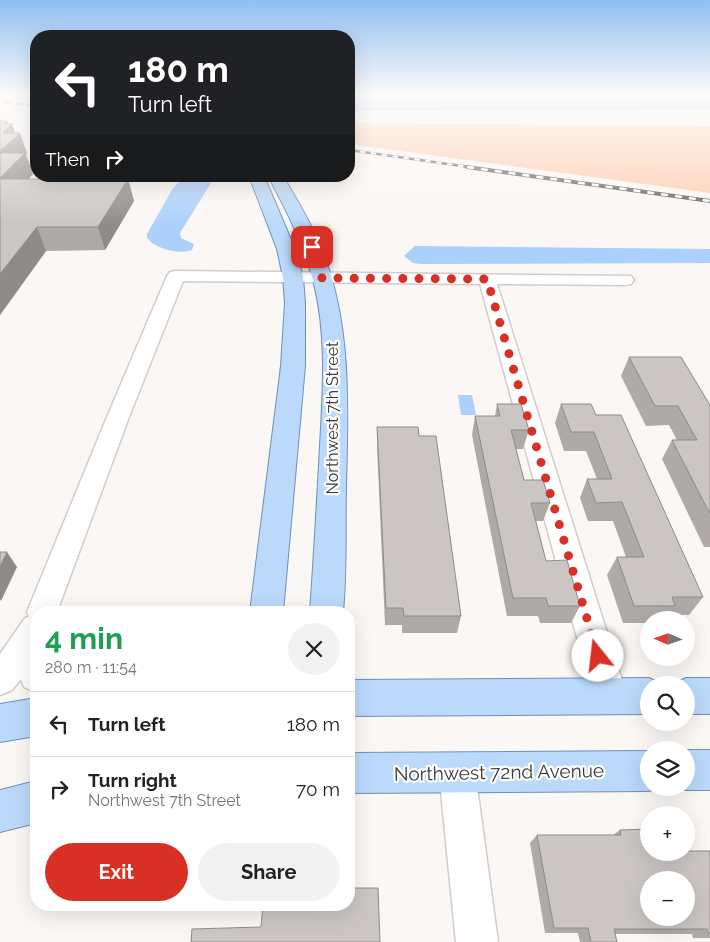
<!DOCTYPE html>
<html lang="en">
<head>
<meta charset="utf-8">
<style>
	body { margin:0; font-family:Raleway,sans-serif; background:#f2f2f2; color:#222; height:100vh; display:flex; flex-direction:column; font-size:19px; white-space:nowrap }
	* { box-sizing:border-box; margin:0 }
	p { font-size:16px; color:#767676 }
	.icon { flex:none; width:28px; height:28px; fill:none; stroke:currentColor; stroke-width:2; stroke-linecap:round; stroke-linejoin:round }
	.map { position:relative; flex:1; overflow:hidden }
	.sheet { position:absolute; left:30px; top:606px; width:325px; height:305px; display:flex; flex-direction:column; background:#fff; border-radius:20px; box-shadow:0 5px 20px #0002 }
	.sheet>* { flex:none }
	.top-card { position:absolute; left:30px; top:30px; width:325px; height:152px; border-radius:20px; box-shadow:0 5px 20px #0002; background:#202124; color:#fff; overflow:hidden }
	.needle { width:32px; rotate:272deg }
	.buttons { position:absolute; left:640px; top:611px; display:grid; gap:10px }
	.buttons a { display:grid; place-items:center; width:55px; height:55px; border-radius:50%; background:#fff; box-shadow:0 5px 20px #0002; font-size:25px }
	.pin { position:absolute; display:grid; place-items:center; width:42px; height:42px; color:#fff; margin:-21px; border-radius:10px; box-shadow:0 2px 8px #0006 }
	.me { position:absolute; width:55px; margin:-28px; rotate:344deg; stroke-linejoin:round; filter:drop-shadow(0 0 4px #0008) }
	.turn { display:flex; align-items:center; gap:18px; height:105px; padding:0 15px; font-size:22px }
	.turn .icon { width:65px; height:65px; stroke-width:2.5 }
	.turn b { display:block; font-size:35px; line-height:42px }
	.then { display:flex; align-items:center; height:48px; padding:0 15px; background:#0003; gap:10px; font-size:19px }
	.round { display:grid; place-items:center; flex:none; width:52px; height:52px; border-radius:26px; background:#f2f2f2 }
	.head { display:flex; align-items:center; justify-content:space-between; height:85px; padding:0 15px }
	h1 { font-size:30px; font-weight:700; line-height:38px; color:#1e9e55 }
	.primary-button { display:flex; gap:10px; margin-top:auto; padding:10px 15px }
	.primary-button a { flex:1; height:58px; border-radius:30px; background:#d93025; color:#fff; font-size:20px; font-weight:700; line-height:58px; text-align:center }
	.primary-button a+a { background:#f2f2f2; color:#222 }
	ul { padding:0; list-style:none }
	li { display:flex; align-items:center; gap:15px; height:65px; padding:0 15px; border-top:1px solid #e0e0e0 }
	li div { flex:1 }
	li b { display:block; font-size:19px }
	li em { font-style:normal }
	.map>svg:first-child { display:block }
</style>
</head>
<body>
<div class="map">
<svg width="710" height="942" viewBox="0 0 710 942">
	<rect width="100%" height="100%" fill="#fbf7f4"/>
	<!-- green -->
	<path fill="#fecdae" d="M349,123L710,126V193L349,144Z"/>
	<!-- water -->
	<path fill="#abd0fb" d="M349,94H710V110L356,111H349Z
		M187,180H203L211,183L180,233L181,238L194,244L192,250C179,255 156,249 147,238V234L173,188L179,182Z
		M415,246L710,249V263L422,264L413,263L404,256Z
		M458,395H472L476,415H461Z"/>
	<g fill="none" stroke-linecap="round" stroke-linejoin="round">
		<!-- minor casing -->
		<g stroke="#d2cdcb" stroke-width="3">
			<path id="minor" d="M176,271L631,276L634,280L631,284L625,285L497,284L627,696L622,708L610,712L598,708L593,696L480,284L183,281L129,417L57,612H36V692L24,687L21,679L12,690L0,695V654L25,618L29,617L27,612L107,417L167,276L170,272Z
				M457,754L470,759L475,772L498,942H456L439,772L444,759Z"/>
		</g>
		<!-- major casing -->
		<g stroke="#7090b5" stroke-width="2">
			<path id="major" d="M249,176H264L295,249L303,277L305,303V366L283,612H250L281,366L285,303L283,277L277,249Z
				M268,176H283C297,200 312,224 322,250C352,325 348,408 346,487C345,529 347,571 343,612H310C314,557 317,501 320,446C323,392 327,336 314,284C304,245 287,211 268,176Z
				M649,678L663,685H649V714L349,716V680Z
				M686,678H710V714H686V685H672Z
				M36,698V736L0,742V704Z
				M686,750H710V790H686L680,788H686Z
				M649,751V788H658L649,791L349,793V753Z
				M36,781V823L0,832V790Z"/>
		</g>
		<!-- minor -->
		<use href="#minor" fill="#fff" fill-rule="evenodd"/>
		<!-- major -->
		<use href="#major" fill="#bbd9fb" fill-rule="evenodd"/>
		<!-- rail-far1 casing -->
		<g stroke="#656361" stroke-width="2.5">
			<path id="rail-far1" d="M0,101L36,106
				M349,150L476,168"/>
		</g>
		<!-- rail casing -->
		<g stroke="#656361" stroke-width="4">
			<path id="rail" d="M467,167L710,201"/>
		</g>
		<!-- rail-far1 -->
		<use href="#rail-far1" stroke="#fff" stroke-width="2" stroke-dasharray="5.5" stroke-linecap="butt"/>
		<!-- rail -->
		<use href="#rail" stroke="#fff" stroke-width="2.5" stroke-dasharray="7" stroke-linecap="butt"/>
	</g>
	<!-- wall -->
	<path fill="#afaaa8" d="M0,121H7L8,124H12L15,133L27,153L26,155L33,174L29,179H128L134,201L105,250L46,251L0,315Z
		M629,357L710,405V547H704L662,459L672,440H677L669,425L646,426L621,376Z
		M497,404L529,430L523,449H516L524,480L550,503L543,521H536L546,561L580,606L571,623H540L538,616H507L472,435L475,416H495Z
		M561,404L596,415L703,597L689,615H668L665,620H649V623H623L607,575L617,557H626L613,521H588L580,498L587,479H597L586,451H564L555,423Z
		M377,427L419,436L461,616L457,633H402V625H385L377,446Z
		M620,830L649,852L710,851V938H693L692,934H615L617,942H580L578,933H545L530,843L537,835H613Z"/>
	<!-- shaded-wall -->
	<path fill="#8e8b88" d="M7,121L9,127L12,124L16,136L20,133L27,153L26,155L33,174L9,201L0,179V151L4,124Z
		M128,179L134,201L105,250L98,227Z
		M37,227L46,251L0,315V274Z
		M7,552L17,567L1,601L0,599V567Z"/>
	<!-- building -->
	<path fill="#cbc6c3" stroke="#8e8b88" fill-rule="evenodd" d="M0,121H7L4,124H12L3,133H20L0,151Z
		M0,153H25L0,178Z
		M0,179H128L98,227H37L0,274Z
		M629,357H681L710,405V514L672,440H697L678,406H655Z
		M497,404H521L529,430H511L524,480H543L550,503H531L546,561L567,560L580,606H548L546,598H513L475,416H500Z
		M561,404H591L596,415H621L703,597H672L675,606H634L617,557H644L622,502L596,503L587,479H612L594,432H571Z
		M377,427H418L419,436H436L461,616H404L403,608H386Z
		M0,552H7L0,567Z
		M649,829V852H686V851H710V933H708L707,929H614L617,942H591L588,928H554L537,835H621L620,830ZM649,880H686V918H649Z
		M349,888H378L380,942H191L192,929L261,927L263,905H349Z"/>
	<!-- sky -->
	<linearGradient id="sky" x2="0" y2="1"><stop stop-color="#8fbff0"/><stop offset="0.42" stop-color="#fdfbfa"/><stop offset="1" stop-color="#fdfbfa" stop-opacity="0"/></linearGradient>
	<rect width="710" height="226" fill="url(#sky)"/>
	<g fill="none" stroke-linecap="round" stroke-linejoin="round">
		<!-- route -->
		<path stroke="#d93025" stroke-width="9" stroke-dasharray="0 16.2" d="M312,247L322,278L487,279L598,656"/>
	</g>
	<g text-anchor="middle" stroke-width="4.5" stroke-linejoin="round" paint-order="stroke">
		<!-- street labels -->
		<g font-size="16" fill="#3b3938" stroke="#fff">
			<text transform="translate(332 418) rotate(-90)" y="6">Northwest 7th Street</text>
		</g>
		<!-- near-street labels -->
		<g font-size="19" fill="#3b3938" stroke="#fff">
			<text transform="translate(499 772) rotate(-1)" y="7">Northwest 72nd Avenue</text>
		</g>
	</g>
</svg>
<div class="buttons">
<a><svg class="needle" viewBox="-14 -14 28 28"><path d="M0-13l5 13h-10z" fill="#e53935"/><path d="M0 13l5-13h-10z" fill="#767676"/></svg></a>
<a><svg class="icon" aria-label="search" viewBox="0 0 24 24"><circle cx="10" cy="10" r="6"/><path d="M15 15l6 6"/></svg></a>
<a><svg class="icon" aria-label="layers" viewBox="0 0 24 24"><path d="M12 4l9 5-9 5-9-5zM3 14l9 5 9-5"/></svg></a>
<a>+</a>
<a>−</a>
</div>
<div class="pin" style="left:312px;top:247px;background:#d93025"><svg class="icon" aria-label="arrive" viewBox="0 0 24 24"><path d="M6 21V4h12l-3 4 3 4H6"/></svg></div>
<svg class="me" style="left:598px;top:656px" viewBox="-20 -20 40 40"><circle r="19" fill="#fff"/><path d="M0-13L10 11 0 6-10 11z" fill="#d93025"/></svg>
<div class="top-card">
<div class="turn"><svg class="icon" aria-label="left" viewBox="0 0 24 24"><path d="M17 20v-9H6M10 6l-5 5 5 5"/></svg><div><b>180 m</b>Turn left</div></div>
<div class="then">Then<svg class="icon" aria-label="right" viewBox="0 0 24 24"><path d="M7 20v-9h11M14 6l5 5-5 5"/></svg></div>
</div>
<section class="sheet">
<div class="head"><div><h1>4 min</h1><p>280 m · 11:54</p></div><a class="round"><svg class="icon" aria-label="close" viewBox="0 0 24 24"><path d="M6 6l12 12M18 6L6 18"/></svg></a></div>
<ul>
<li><svg class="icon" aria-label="left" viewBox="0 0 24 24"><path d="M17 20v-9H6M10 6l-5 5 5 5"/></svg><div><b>Turn left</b></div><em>180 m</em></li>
<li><svg class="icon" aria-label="right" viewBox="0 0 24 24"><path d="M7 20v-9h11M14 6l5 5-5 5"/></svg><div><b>Turn right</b><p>Northwest 7th Street</p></div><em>70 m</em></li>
</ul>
<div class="primary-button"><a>Exit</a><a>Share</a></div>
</section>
</div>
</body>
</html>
